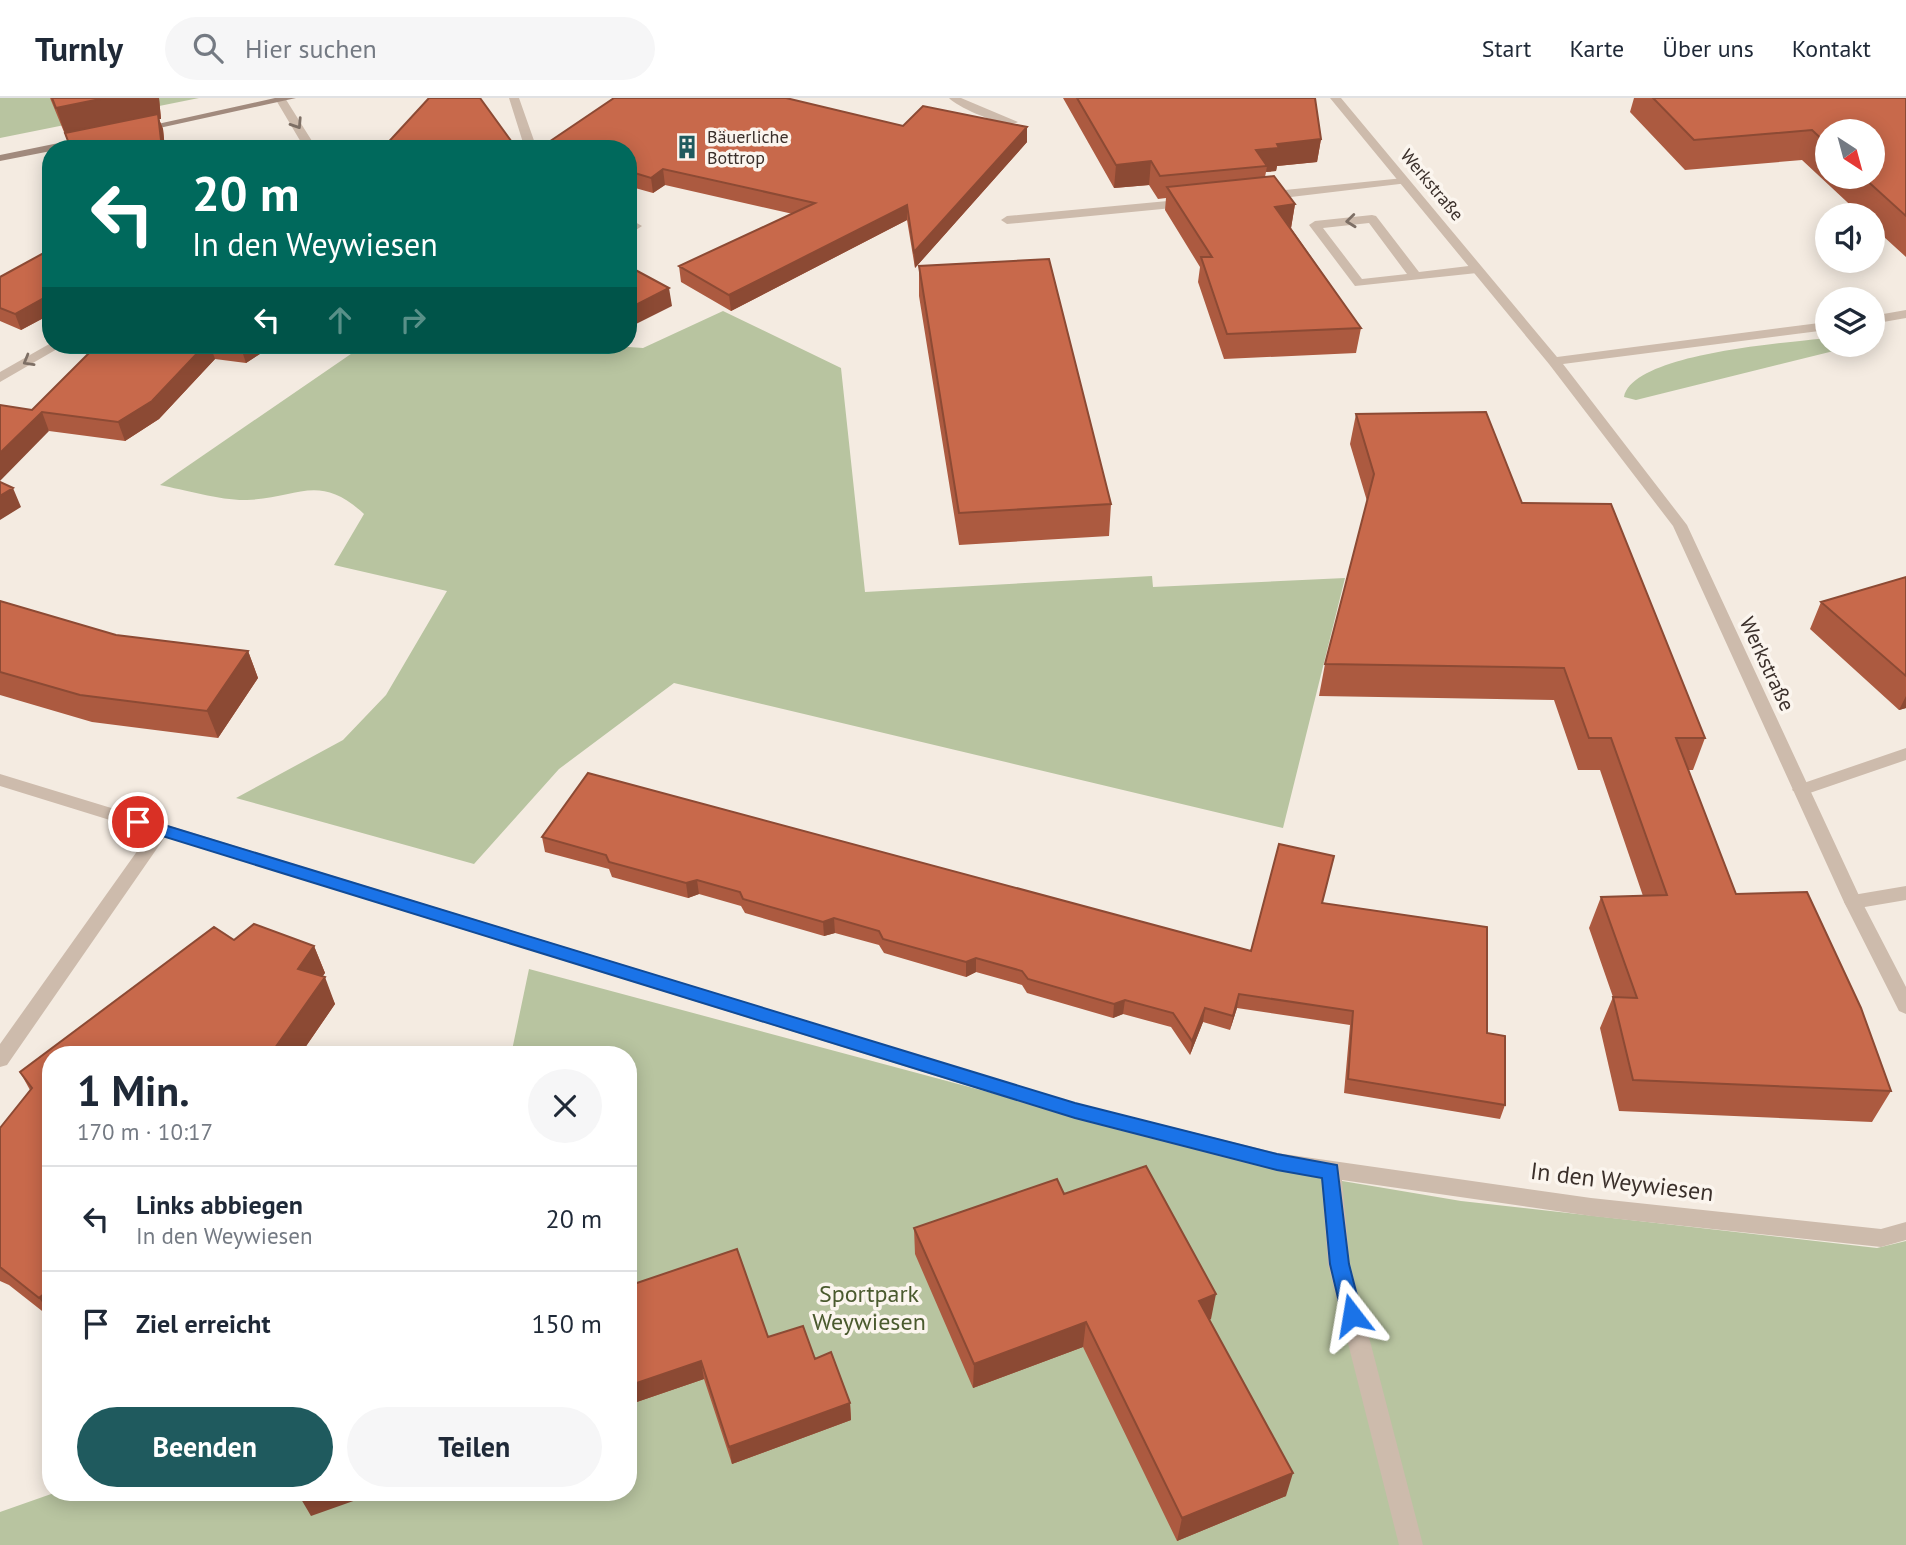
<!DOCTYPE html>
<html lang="de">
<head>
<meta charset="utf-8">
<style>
	body { margin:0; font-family:"PT Sans",sans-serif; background:#f6f6f7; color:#1f2937; height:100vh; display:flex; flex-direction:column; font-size:26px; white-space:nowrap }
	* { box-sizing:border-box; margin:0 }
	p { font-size:23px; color:#747a83 }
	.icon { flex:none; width:38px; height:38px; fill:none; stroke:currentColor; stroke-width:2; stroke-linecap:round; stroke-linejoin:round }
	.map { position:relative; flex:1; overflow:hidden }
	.side { position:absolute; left:42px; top:948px; width:595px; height:455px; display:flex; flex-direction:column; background:#fff; border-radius:28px; box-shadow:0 4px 18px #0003 }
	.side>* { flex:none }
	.banner { position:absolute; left:42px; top:42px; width:595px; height:214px; border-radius:28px; box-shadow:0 4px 18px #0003; background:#00695c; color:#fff; overflow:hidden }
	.needle { width:46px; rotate:144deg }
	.buttons { position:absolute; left:1815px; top:21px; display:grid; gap:14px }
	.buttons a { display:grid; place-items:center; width:70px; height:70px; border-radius:50%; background:#fff; box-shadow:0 4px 18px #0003; font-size:35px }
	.pin { position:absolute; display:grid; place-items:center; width:60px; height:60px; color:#fff; margin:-30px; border:4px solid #fff; border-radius:50%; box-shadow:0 2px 7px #0007 }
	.me { position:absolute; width:77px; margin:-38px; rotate:346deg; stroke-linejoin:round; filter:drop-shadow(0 0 5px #0008) }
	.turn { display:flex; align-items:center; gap:24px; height:147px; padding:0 35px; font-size:32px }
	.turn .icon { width:91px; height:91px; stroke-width:2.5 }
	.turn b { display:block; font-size:49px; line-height:60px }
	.lanes { display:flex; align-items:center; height:66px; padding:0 35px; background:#0003; justify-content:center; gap:35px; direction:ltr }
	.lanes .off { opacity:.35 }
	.round { display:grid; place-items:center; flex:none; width:74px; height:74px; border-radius:37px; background:#f6f6f7 }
	.summary { display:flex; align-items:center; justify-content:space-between; height:119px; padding:0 35px }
	h1 { font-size:42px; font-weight:700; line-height:52px }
	.button { display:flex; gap:14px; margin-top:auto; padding:14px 35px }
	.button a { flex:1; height:80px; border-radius:42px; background:#1f5a5e; color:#fff; font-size:28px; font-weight:700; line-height:80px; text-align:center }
	.button a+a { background:#f6f6f7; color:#1f2937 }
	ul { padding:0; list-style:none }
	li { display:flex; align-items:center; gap:21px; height:105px; padding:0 35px; border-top:2px solid #e0e1e3 }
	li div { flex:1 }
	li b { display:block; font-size:26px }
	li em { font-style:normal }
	header { display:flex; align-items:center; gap:42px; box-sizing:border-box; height:98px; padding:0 35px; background:#fff; border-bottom:2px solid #e0e1e3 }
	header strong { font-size:33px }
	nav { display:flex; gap:38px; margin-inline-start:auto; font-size:24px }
	.search { width:490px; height:63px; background:#f6f6f7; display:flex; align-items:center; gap:18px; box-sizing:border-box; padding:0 24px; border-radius:38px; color:#747a83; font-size:26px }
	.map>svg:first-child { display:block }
</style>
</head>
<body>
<header>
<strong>Turnly</strong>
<div class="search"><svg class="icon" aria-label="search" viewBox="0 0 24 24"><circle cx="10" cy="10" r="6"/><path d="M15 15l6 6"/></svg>Hier suchen</div>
<nav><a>Start</a><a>Karte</a><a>Über uns</a><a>Kontakt</a></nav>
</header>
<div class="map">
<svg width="1906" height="1447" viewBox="0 0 1906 1447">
	<rect width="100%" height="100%" fill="#f4ebe1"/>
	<!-- green -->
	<path fill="#b8c4a0" d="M0,0H199L0,40Z
		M723,213L841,270L865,494L1152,478L1153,489L1345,480L1283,730L674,585L559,671L474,766L236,700L343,642L386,597L447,493L334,467L364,416C319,374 298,400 247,402C224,403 184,392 160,387L364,247H601L643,250Z
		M1827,240V247H1858L1636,302L1624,299C1633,255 1787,245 1827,240Z
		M529,871L1283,1073L1461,1103L1877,1150L1906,1143V1447H0V1414L54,1395H628V957H511Z"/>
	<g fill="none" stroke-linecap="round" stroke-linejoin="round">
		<!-- lane -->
		<path fill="#cdbbac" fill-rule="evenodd" d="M509,0H519L537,51H525Z
			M949,0H961L1018,24C1007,31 958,10 949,0Z
			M1404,80L1408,81V85L1265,102L1259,98L1265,94Z
			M1189,101L1193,102V108L1007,126L1001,122L1007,118Z
			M1372,117L1376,118L1419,174L1477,167L1483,171L1477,175L1355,188L1309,127L1315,123ZM1369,125L1407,176L1362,181L1323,130Z
			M628,120L642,128L636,132L628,129Z
			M1906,650V662L1801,698L1792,692L1795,688Z
			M161,726L167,728L170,732L167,736L7,967L0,969V946L155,728Z
			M1906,788V802L1853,811L1847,809L1844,804L1847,799L1853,797Z"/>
		<!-- street -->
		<path fill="#cdbbac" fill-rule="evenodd" d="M277,0H285L317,51H305L276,2Z
			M1330,0H1341L1557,259L1827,224V232L1563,266L1687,427L1862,804L1906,889V916L1899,913L1844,804L1673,428L1549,266Z
			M1906,212V220L1872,226V218Z
			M51,245L64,247L0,284V274Z
			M0,676L1075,1005L1277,1055L1591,1100L1881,1131L1906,1124V1142L1881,1149L1591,1118L1342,1082L1350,1166L1423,1447H1399L1328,1166L1321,1079L1277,1073L1075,1021L0,688Z"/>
		<!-- secondary -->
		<path fill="#a18a7d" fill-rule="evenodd" d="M275,0H296L141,34L135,31Z
			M93,38L99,41L97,43L51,51V53L0,63V57Z"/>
	</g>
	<!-- wall -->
	<path fill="#ac5a40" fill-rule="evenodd" d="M50,0H159L161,21H159L163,31L165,51H71Z
		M1063,0H1315L1321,41L1317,64L1277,68L1276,73L1266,74L1265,79L1295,106L1291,130L1361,230L1356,255L1224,261L1198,184L1200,169L1165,112L1166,100L1158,101L1149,87L1114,90Z
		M1634,0H1906V159L1872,128V117H1861L1802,62L1685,72L1630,14ZM1827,33L1872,79H1827Z
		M903,28L1027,44L915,170L907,122L731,213L681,184L679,168L793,116L665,87L653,95L628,88V51L540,50Z
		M51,151V216L21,232L0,223V179Z
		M919,168L1111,406L1109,438L959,447L919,198Z
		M97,247H274L246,265L215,261L159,321L125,343L49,333L32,312Z
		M1356,316L1522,405L1705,640L1693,672H1688L1736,796L1891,993L1872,1024L1619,1013L1600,930L1613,899L1589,830L1601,799L1643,798L1600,672H1578L1554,602L1319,598L1325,566L1367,403L1350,346Z
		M1906,479V610L1899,612L1810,531L1821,504Z
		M0,503L116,537L248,553L258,580L218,640L92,624L0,597Z
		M542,739L1251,853L1323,805L1487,935L1505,1007L1500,1021L1344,995L1350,927L1237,910L1230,932L1203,924L1190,957L1171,929L1123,916L1113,920L1027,895L1022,887L976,874L966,879L884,855L879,847L835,835L824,838L745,815L741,808L699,796L688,800L612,779L609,771L545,754Z
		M234,842L314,848L325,875L322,878L335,906L300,957H51V1220L9,1187L0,1183V1031L30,992L20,974Z
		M1064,1096L1211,1221L1209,1222L1286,1398L1177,1443L1083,1249L973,1290L915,1156L914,1130Z
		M628,1188L815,1261L850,1305L851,1322L732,1366L704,1281L628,1307Z"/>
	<!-- shaded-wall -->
	<path fill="#8c4a34" d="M105,0H159L161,21H159L163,31L165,51H162L158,21L67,41L56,10Z
		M1027,29V44L915,170L914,154Z
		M1321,41L1317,64L1277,68L1276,73L1266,74L1267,68L1256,52L1277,46Z
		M1151,63L1149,87L1114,90L1116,67Z
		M663,71L665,87L653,95L651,80Z
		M1295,106L1291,130L1275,109Z
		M907,107V122L731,213L729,197Z
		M669,190L672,208L628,230V211Z
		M51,196V216L21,232L15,216Z
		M205,247H210L215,261L159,321L125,343L118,324Z
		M240,247H274L246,265Z
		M42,314L49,333L0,383V355Z
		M13,390L21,409L0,422V398Z
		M248,553L258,580L218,640L207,613Z
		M1906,598V610L1899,612Z
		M697,782L699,796L688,800L686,785Z
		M834,820L835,835L824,838L823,824Z
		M314,848L325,875L309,898L298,871Z
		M976,860V874L966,879V864Z
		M325,879L335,906L300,957H270Z
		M1239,896L1237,910L1230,932L1233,918Z
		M1125,902L1123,916L1113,920L1114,906Z
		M1205,910L1203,924L1190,957L1192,943Z
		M51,1190V1217L39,1200Z
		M1216,1196L1211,1221L1194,1228L1199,1203Z
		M1086,1224L1083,1249L973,1290L974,1266Z
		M701,1263L704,1281L628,1307V1288Z
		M850,1305L851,1322L732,1366L729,1349Z
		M1293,1375L1286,1398L1177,1443L1182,1420Z
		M319,1395H376L311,1418L301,1401Z"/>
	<!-- building -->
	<path fill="#c8694b" stroke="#8c4a34" stroke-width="2" d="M52,0H105L56,10Z
		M429,0H480L517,51H382Z
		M614,0H786L903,28L923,8L1027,29L914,154L907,107L729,197L679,168L815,105L663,71L651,80L628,73V51L540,50Z
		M1077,0H1315L1321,41L1277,46L1279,50L1256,52L1267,68L1160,78L1151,63L1116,67Z
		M1653,0H1906V118L1863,79H1872V33H1827V46L1812,32L1694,42Z
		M158,16L162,51H71L65,35Z
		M1274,78L1295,106L1275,109L1361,230L1227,236L1201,159H1212L1167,89Z
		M51,151V196L15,216L0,210V179Z
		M1049,161L1111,406L959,415L919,168Z
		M628,168L669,190L628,211Z
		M97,247H205L152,303L118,324L42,314L0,355V307L32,312Z
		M1486,314L1522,405L1611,406L1705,640H1676L1736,796L1807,794L1861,910L1891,993L1633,982L1613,899L1637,900L1601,799L1667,797L1611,640H1589L1564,570L1325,566L1374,376L1356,316Z
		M0,384L13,390L0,398Z
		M1906,479V578L1821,504Z
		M0,503L116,537L248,553L207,613L80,597L0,574Z
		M588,675L1251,853L1279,746L1334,758L1322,805L1487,829V935L1505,938V1007L1348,981L1353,913L1239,896L1233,918L1205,910L1192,943L1173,915L1125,902L1114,906L1028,881L1022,873L976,860L966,864L883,841L879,833L834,820L823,824L743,801L740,794L697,782L686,785L609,764L606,757L542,739Z
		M254,826L314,848L298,871L325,879L270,957H51V1190L39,1200L0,1169V1030L32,990L20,974L214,829L234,842Z
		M1146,1068L1216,1196L1199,1203L1293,1375L1182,1420L1086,1224L974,1266L914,1130L1057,1081L1064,1096Z
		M737,1151L768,1239L803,1228L815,1261L831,1254L850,1305L729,1349L701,1263L628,1288V1188Z
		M300,1395H319L301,1401Z"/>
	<!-- one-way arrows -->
	<defs><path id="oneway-chevron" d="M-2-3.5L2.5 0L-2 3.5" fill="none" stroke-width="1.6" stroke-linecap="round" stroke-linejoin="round" transform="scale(1.75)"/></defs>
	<g stroke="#7d6f65">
		<use href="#oneway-chevron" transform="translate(297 26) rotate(57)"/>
		<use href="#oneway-chevron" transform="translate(1351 123) rotate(174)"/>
		<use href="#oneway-chevron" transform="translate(28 263) rotate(150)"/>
	</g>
	<!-- route -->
	<path fill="#1a73e8" stroke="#114b97" stroke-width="2" d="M138,719L1075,1005L1277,1056L1337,1067L1349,1166L1362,1217L1359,1223L1352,1226L1345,1223L1342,1217L1330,1166L1322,1080L1277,1072L1075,1020L133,729L130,724L133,720Z"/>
	<!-- icons -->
	<defs>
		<g id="building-bare" transform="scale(1.89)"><path d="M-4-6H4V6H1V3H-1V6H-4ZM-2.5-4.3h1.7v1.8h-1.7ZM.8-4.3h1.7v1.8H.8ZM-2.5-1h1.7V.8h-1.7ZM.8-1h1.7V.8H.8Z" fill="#1f5a5e" stroke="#fbf5ee" stroke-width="2.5" paint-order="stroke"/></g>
	</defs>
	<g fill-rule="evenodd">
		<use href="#building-bare" x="687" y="49"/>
	</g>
	<g text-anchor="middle" stroke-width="7" stroke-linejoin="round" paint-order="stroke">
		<!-- far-poi labels -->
		<g font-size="18" fill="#3b302b" stroke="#fbf5ee" text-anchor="start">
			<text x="707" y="45">Bäuerliche<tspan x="707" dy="21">Bottrop</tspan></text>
		</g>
		<!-- far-street labels -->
		<g font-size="18" fill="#3b302b" stroke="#fbf5ee">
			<text transform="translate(1432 87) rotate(50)" y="6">Werkstraße</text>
		</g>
		<!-- street labels -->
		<g font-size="21" fill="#3b302b" stroke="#fbf5ee">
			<text transform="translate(1767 566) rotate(65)" y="7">Werkstraße</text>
		</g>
		<!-- near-street labels -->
		<g font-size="24" fill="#3b302b" stroke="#fbf5ee">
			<text transform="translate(1622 1084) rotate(7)" y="8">In den Weywiesen</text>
		</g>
		<!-- near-park labels -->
		<g font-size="24" fill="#4a5a2e" stroke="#fbf5ee">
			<text x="869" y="1204">Sportpark<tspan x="869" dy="28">Weywiesen</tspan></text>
		</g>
	</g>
</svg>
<div class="buttons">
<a><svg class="needle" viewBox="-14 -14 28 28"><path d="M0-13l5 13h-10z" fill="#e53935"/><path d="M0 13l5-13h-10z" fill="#747a83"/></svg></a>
<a><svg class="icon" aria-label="sound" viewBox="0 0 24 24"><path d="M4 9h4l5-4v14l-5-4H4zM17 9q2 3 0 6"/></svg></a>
<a><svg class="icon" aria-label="layers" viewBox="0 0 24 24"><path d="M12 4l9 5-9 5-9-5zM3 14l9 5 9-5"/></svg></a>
</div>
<div class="pin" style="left:138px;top:724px;background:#d93025"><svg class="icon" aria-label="arrive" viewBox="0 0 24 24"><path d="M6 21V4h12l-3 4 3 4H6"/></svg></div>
<svg class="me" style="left:1352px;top:1217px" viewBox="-20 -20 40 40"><path d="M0-17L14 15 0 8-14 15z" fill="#1a73e8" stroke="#fff" stroke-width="4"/></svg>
<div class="banner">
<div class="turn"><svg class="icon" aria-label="left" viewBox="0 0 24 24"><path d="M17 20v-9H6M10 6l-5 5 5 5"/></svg><div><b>20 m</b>In den Weywiesen</div></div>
<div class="lanes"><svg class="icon" aria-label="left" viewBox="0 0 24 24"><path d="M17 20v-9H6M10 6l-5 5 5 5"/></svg><svg class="icon off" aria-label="ahead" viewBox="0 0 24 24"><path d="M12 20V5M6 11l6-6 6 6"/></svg><svg class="icon off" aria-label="right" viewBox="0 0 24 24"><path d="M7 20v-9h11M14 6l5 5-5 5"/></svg></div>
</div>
<section class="side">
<div class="summary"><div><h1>1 Min.</h1><p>170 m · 10:17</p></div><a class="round"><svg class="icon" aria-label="close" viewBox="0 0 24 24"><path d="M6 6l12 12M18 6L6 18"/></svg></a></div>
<ul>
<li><svg class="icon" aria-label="left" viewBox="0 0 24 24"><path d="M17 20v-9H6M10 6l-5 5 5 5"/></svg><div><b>Links abbiegen</b><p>In den Weywiesen</p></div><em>20 m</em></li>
<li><svg class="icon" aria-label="arrive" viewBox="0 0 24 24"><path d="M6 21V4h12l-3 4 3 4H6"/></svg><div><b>Ziel erreicht</b></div><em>150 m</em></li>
</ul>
<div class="button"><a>Beenden</a><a>Teilen</a></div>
</section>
</div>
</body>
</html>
